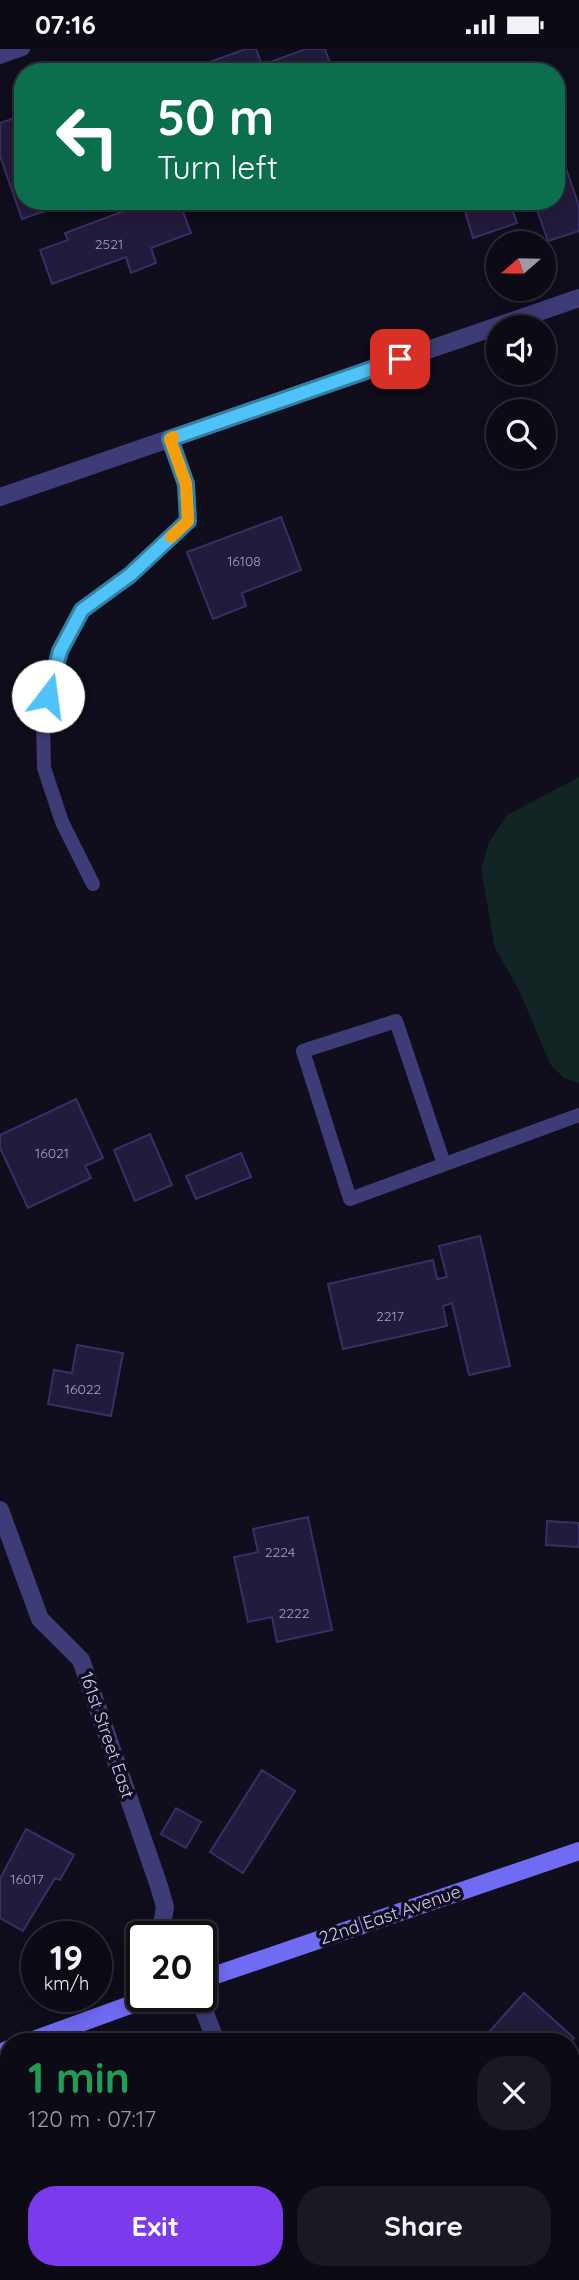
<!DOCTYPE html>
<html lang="en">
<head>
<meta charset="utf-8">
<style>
	body { margin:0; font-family:Quicksand,sans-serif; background:#1a1822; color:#f1f3f6; height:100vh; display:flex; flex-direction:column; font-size:26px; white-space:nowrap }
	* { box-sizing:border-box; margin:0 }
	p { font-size:23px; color:#9a9aa0 }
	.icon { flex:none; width:38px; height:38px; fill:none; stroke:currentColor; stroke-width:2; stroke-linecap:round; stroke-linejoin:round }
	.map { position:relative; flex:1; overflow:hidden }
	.details { position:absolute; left:0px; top:1984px; width:579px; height:247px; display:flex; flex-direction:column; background:#0c0a15; border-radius:28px 28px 0 0; box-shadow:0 4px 18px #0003,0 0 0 2px #2c2b34 }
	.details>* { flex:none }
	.banner { position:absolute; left:14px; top:14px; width:551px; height:147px; border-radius:28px; box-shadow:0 4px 18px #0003,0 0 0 2px #2c2b34; background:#0b6e4f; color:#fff; overflow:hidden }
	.needle { width:46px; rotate:250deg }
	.tools { position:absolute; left:486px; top:182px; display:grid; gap:14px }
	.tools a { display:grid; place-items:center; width:70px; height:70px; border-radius:50%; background:#0c0a15; box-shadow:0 4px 18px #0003,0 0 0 2px #2c2b34; font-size:35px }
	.speed { position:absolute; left:21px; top:1872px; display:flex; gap:14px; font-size:35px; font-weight:700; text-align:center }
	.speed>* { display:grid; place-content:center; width:91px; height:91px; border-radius:50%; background:#0c0a15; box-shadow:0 4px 18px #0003,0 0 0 2px #2c2b34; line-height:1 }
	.speed small { font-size:18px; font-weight:400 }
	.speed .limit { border:4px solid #111; border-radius:10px; background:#fff; color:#111 }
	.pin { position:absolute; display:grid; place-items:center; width:60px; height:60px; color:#fff; margin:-30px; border-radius:14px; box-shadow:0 4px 10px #0006 }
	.me { position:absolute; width:77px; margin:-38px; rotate:15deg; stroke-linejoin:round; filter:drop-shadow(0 0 5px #0008) }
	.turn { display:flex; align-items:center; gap:24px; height:147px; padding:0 28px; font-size:32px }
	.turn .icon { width:91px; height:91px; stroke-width:2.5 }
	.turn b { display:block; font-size:49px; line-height:60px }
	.round { display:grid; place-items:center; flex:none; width:74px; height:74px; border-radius:28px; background:#1a1822 }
	.summary { display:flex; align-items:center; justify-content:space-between; height:119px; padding:0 28px }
	h1 { font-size:42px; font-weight:700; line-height:52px; color:#1e9e55 }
	.action { display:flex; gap:14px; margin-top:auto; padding:14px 28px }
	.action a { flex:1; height:80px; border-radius:28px; background:#7c3aed; color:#fff; font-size:28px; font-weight:700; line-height:80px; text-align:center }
	.action a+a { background:#1a1822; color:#f1f3f6 }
	.status { display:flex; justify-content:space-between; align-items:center; height:49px; padding:0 35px; background:#0c0a15; direction:ltr }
	.status svg { height:19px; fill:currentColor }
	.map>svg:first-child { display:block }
</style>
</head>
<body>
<div class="status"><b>07:16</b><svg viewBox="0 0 49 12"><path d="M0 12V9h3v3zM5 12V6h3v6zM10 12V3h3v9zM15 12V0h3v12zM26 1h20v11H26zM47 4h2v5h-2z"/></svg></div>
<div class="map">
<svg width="579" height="2231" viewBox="0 0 579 2231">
	<rect width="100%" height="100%" fill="#100d1c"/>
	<!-- green -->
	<path fill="#112525" d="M579,728V1034L564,1029L550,1015L519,941L495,899L481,820L489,793L507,766Z"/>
	<!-- building -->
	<path fill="#221b3b" stroke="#3a2e66" stroke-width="2" d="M246,0H256L262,16L306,0H325L333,23H203L201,16Z
		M23,66V152H58L60,157L22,170L0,107V74Z
		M566,119L579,157V182L548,192L534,152H556V123Z
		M151,152H179L191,184L151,199L156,214L131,224L126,208L52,235L40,201L68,191L65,184Z
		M462,152H509L517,174L473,189Z
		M281,468L301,521L242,544L246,557L213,570L187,503Z
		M76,1050L103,1109L85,1117L91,1129L28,1159L0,1099V1086Z
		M150,1085L172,1136L135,1152L114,1101Z
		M241,1104L251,1128L196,1150L186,1127Z
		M480,1187L510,1317L469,1326L452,1254L443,1257L447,1277L343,1300L328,1235L433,1211L437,1230L447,1228L439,1197Z
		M77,1296L123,1304L111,1367L48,1355L54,1321L72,1324Z
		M308,1468L332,1581L277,1593L272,1568L248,1573L234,1508L258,1503L253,1480Z
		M547,1472L579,1474V1498L546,1496Z
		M262,1721L295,1742L243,1824L210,1803Z
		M176,1759L201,1773L186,1799L161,1785Z
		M26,1780L74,1806L60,1831L55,1829L23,1882L0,1869V1830Z
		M524,1944L574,1989L570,1993H480Z
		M4,2130L9,2142V2195L0,2198V2132Z
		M400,2222H415L417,2231H375Z
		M453,2222H499L496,2231H451Z"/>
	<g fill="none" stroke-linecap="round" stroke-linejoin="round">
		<!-- lane -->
		<path stroke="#3e3c77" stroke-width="14" d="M0,8L23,0
			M93,835L62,773L44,719L43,670L60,602L82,560L130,526L188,472L186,435L170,390
			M444,1115L396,972L303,1002L350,1150L579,1066"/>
		<!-- street -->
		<path stroke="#3e3c77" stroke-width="18" d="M0,448L579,249
			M0,1461L40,1570L81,1611L159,1837L165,1858L160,1888
			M199,1948L216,1993
			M301,2222L305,2231
			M122,2231L146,2222"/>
		<!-- secondary -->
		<path stroke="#706bf3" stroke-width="18" d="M201,1931L579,1802
			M28,1993L152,1948
			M0,2004L9,2000"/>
	</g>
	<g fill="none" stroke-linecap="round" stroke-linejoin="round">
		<!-- route casing -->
		<g stroke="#337fa1" stroke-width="18">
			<path id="route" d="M48,647L60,602L82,561L130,526L188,472L186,435L170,390L400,310"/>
		</g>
		<!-- route -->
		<use href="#route" stroke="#4fc3f7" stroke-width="12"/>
		<!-- slow -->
		<path stroke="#f59e0b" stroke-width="12" d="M171,488L188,472L186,435L170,390L173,388"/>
	</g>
	<g text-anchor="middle" stroke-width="7" stroke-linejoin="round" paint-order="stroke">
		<!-- number labels -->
		<g font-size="14" fill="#a6a0cb">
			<text x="109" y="200">2521</text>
			<text x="244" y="517">16108</text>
			<text x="52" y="1109">16021</text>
			<text x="390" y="1272">2217</text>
			<text x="83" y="1345">16022</text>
			<text x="280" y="1508">2224</text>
			<text x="294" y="1569">2222</text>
			<text x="27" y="1835">16017</text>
		</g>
		<!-- street labels -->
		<g font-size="18" fill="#d2ccfb" stroke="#100d1c">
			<text transform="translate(107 1686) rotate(71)" y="6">161st Street East</text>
			<text transform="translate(390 1866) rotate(-19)" y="6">22nd East Avenue</text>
		</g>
	</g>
</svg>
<div class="tools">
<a><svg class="needle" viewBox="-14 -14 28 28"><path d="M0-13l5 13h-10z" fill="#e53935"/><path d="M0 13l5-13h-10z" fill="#9a9aa0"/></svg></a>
<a><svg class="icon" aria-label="sound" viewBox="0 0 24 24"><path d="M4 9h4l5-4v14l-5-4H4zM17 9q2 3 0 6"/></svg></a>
<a><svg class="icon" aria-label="search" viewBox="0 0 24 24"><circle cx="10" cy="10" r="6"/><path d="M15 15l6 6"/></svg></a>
</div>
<div class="speed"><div>19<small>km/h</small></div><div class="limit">20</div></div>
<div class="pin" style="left:400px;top:310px;background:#d93025"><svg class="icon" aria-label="arrive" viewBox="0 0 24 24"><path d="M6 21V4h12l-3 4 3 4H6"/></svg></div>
<svg class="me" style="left:48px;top:647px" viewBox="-20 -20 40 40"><circle r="19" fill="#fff"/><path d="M0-13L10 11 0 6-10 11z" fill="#4fc3f7"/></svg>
<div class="banner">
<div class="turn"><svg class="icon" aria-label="left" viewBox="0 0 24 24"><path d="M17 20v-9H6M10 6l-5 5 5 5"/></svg><div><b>50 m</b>Turn left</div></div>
</div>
<section class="details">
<div class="summary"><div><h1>1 min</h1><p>120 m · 07:17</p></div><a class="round"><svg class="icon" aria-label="close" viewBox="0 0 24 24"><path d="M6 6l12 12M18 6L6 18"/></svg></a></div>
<div class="action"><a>Exit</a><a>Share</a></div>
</section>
</div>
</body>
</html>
